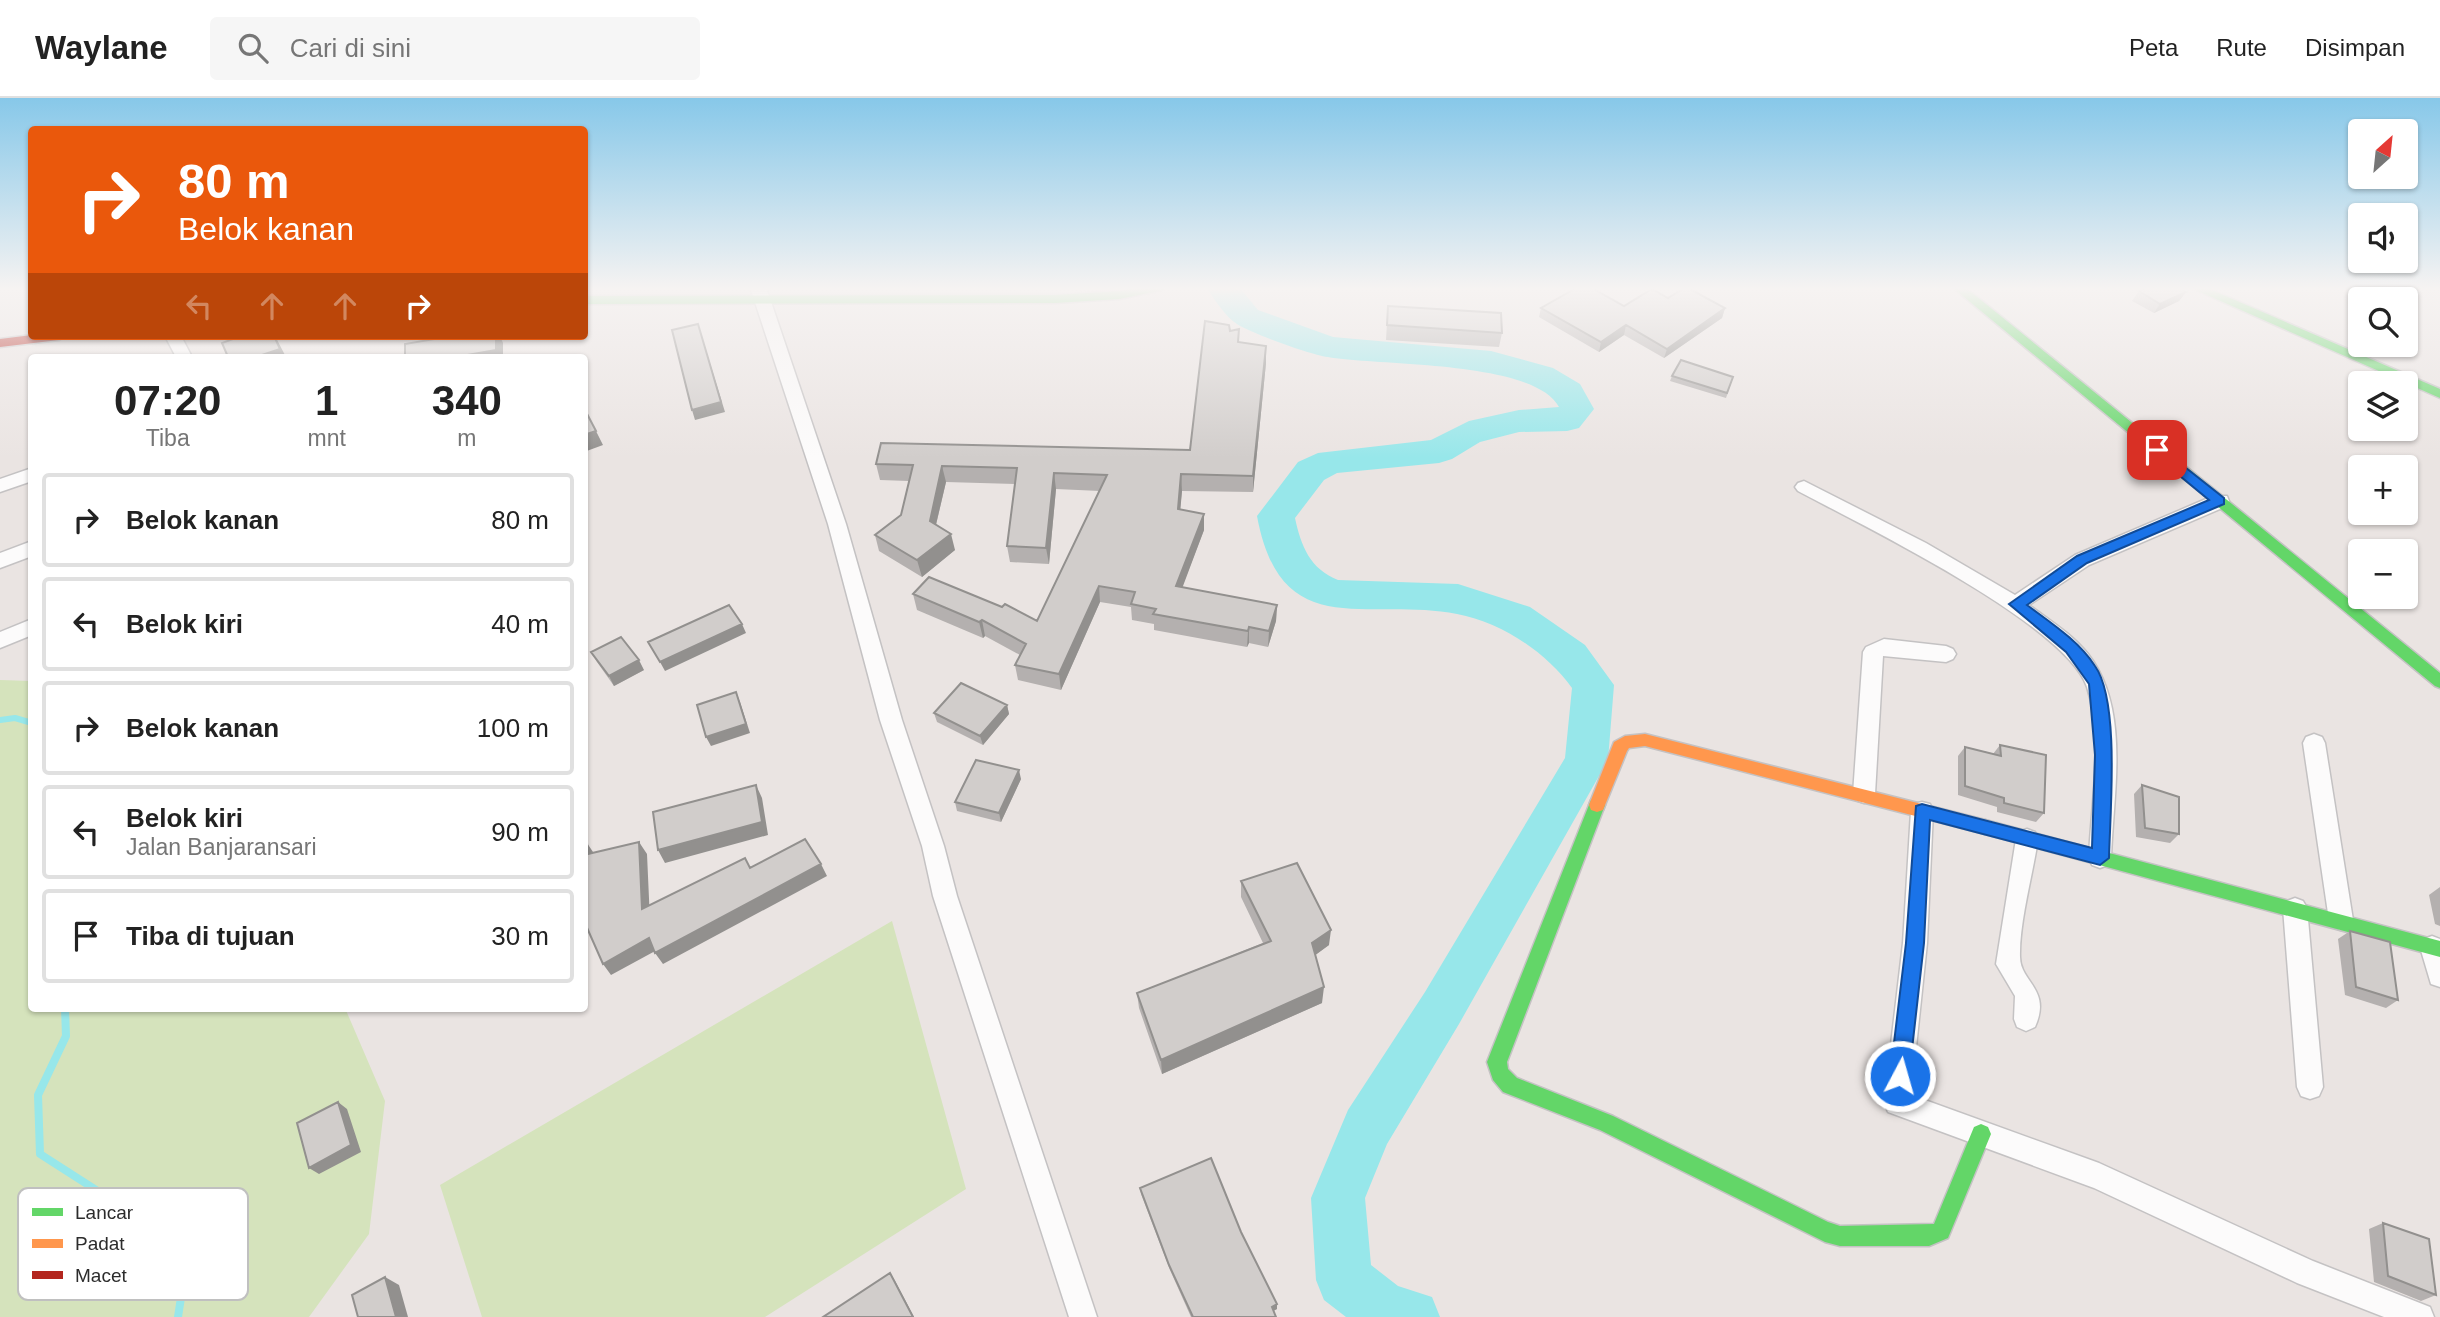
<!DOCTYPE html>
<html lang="id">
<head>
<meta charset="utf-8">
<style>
	body { margin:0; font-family:Arial,sans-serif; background:#f6f6f6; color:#222; height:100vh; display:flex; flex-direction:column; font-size:26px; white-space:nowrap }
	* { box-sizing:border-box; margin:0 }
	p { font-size:23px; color:#767676 }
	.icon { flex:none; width:38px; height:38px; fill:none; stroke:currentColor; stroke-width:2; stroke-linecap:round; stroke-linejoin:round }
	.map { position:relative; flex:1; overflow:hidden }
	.sheet { position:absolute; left:28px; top:256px; width:560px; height:658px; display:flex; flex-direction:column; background:#fff; border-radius:7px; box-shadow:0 2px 5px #0004 }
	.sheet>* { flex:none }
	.banner { position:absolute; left:28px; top:28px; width:560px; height:214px; border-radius:7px; box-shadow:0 2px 5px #0004; background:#ea580c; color:#fff; overflow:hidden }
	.needle { width:46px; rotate:27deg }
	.fabs { position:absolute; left:2348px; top:21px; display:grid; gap:14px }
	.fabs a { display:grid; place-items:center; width:70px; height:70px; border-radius:7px; background:#fff; box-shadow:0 2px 5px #0004; font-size:35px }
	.pin { position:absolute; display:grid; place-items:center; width:60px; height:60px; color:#fff; margin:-30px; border-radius:14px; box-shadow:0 4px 10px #0006 }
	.me { position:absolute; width:77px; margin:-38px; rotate:6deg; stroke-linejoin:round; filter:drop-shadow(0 0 5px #0008) }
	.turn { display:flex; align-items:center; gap:24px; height:147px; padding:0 35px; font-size:32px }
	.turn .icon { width:91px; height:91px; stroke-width:2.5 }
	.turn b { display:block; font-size:49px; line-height:60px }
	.lanes { display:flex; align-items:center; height:66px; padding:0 35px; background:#0003; justify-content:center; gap:35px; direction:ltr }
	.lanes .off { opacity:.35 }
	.eta { display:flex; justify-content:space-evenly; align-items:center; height:119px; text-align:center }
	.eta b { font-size:42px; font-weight:700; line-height:49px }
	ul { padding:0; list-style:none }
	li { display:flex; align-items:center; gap:21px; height:94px; margin:0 14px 10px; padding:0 21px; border:4px solid #e0e0e0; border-radius:7px }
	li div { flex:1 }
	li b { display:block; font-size:26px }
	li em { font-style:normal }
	header { display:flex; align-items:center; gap:42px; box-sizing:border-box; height:98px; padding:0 35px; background:#fff; border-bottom:2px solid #e0e0e0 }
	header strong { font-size:33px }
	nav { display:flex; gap:38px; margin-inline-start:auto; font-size:24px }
	.search { width:490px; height:63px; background:#f6f6f6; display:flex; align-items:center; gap:18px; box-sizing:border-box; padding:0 24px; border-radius:7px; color:#767676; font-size:26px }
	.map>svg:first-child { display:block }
</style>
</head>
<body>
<header>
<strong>Waylane</strong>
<div class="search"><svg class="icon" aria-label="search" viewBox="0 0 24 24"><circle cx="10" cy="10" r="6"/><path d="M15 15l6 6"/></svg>Cari di sini</div>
<nav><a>Peta</a><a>Rute</a><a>Disimpan</a></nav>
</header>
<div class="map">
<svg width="2440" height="1219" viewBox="0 0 2440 1219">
	<rect width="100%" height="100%" fill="#eae4e2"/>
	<!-- green -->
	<path fill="#d5e3bc" d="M0,582L31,583L32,910H345L385,1003L369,1136L309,1219H0Z
		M892,823L966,1091L765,1219H482L440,1087Z"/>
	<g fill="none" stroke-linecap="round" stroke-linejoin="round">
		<!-- stream-far1 -->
		<path stroke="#97e7ea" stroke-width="6" d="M0,622L15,620L32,625"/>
		<!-- stream -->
		<path stroke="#97e7ea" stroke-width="8" d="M65,910L66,938L38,997L40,1056L118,1106L186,1167L178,1219"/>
		<!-- river -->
		<path fill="#97e7ea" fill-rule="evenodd" d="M1206,189H1239L1258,212L1333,239L1491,253L1553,270L1580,286L1594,311L1579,330L1567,333L1519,334L1480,344L1452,361L1439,365L1337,375L1324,382L1295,420C1301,448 1310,471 1338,482L1458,486L1530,509L1585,547L1614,587L1608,662L1459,926L1387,1046L1365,1100L1371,1167L1398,1188L1432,1199L1440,1219H1346L1324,1202L1316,1182L1311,1100L1348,1012L1425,894L1565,660L1572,590C1546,554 1501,524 1457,516C1366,498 1281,547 1257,418L1298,364L1318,355L1431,342L1469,323L1519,312L1559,309C1534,262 1378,268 1328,259C1309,256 1253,236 1237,226C1225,219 1214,200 1206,189Z"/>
		<!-- street casing -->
		<g stroke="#c4c2c3" stroke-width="3">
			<path id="street" d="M750,189H766L846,426L902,622L944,748L957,798L1097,1219H1069L933,798L922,748L880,622L828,426Z
				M165,238H181L192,259H176Z
				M32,370V383L0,394V381Z
				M1804,383L1926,445L2015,497L2075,457L2213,398H2227L2229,403L2227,408L2089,467L2029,507C2049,522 2072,536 2088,556C2131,611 2113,695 2111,760L2108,767L2100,770L2092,767L2089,760C2091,706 2104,641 2087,589C2066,526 1860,426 1798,393L1795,389L1798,385Z
				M32,443V458L0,470V455Z
				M32,521V537L0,550V534Z
				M1884,541L1946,548L1953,551L1956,556L1953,561L1946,564L1883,558L1875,696L1872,702L1864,705L1856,702L1853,696L1863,554L1866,549Z
				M2314,636L2322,639L2325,645L2353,822L2349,829L2341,832L2333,829L2329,822L2303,645L2306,639Z
				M1922,704L1930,706L1933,713L1927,845L1911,997L2099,1065L2313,1163L2430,1209L2434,1219H2384L2297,1185L2094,1090L1888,1014L1884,1005L1903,845L1911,713L1914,706Z
				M2027,731L2035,734L2038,741C2033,776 2019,825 2020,859C2020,884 2052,891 2035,929L2026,933L2017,929L2014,921L2015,898L1996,866L2016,741L2019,734Z
				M2295,800L2303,803L2307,810L2323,989L2319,998L2310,1001L2301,998L2297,989L2283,810L2287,803Z
				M2432,838L2440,841V889L2431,886L2420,849L2424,841Z"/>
		</g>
		<!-- fast casing -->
		<g stroke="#c4c2c3" stroke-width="3">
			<path id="fast" d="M1141,189H1165L1163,192L1119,201L1055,205L584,206V198L1055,197L1119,193Z
				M1952,189H1965L2440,575V590L2435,588Z
				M2189,189H2205L2440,291V300Z
				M1597,700L1603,702L1605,707L1507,964L1508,971L1517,980L1613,1018L1828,1124L1840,1128L1934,1126L1974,1029L1981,1026L1988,1029L1991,1036L1948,1140L1929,1148H1840L1825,1144L1600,1032L1503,994L1493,982L1487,964L1589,707L1591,702Z
				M1985,722L2440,843V859L1985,736L1979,734L1977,729L1979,724Z"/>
		</g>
		<!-- slow casing -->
		<g stroke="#c4c2c3" stroke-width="3">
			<path id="slow" d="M1645,636L1985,722L1991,724L1993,729L1991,734L1985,736L1645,648L1629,650L1627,653L1603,712L1597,714L1591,712L1589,707L1614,644L1625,638Z"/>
		</g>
		<!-- jam casing -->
		<g stroke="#c4c2c3" stroke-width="3">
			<path id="jam" d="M32,237V238H65L59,242L0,249V241Z"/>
		</g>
		<!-- street -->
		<use href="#street" fill="#fcfbfb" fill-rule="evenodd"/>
		<!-- fast -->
		<use href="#fast" fill="#63d668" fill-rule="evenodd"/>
		<!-- slow -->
		<use href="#slow" fill="#ff974d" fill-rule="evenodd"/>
		<!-- jam -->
		<use href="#jam" fill="#b3261e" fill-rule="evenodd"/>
	</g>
	<!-- wall -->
	<path fill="#b4b0af" d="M2139,193L2186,194L2179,203L2154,215L2132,203Z
		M1668,200L1725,210L1722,220L1664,260L1624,237L1599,254L1539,219L1541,210L1624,208Z
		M1388,208L1502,235L1499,249L1386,242Z
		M1239,231V244L1266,248V265L1253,394L1182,393L1180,411L1204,432L1182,489L1277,507L1276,523L1268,549L1249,545L1247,549L1154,532V526L1132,522L1131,509L1100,504L1061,592L1018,582L1015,567L1020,557L985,538L983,540L917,512L913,496L1002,509L1037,523L1100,393L1056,391L1049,466L1010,464L1007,448L1015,386L946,384L936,427L955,452L922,479L879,453L875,437L901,417L909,383L880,382L876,366L1190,352L1230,233Z
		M1672,278L1733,279L1726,300L1670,283Z
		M591,554L644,572L614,588L597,564Z
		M1007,607L1009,616L983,647L937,624L934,615Z
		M2000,647L2044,715L2036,724L1997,714V709L1958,697V658L1965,649L1993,656Z
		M1021,681L1001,724L957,713L955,704Z
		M2142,687L2179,736L2170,745L2136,739L2134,696Z
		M1241,783L1329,847L1315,857L1322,905L1162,976L1139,910L1137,895L1263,845L1241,799Z
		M2440,789V828L2435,826L2429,797Z
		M2350,833L2398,902L2386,910L2345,897L2338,841Z
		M1140,1090L1241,1134L1277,1206V1211L1273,1213L1276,1219H1191L1170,1172L1141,1096Z
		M2383,1125L2436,1197L2421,1203L2374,1184L2369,1131Z"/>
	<!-- shaded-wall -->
	<path fill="#92908e" d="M2186,194L2179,203L2154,215L2160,206Z
		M1725,210L1722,220L1664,260L1667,251Z
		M698,226L725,314L695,322L692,312Z
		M1626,227L1624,237L1599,254L1601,244Z
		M274,238H275L286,259H256Z
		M496,238H500L503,245V259H456Z
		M1266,248V265L1253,394V378Z
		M596,333L603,347L584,354V337Z
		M942,368L946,384L933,439L930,423Z
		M1054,375L1056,391L1049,466L1046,450Z
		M1181,376L1182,393L1179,427L1178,411Z
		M1204,416V432L1177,504L1176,488Z
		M951,436L955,452L922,479L917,462Z
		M1099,488L1100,504L1061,592L1059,576Z
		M1277,507L1276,523L1268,549L1269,533Z
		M982,522L985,538L983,540L979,524Z
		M742,526L746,535L665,573L660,564Z
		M1249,529V545L1247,549L1248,533Z
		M639,562L644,572L614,588L609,578Z
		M736,594L740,604L750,635L711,648L706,639Z
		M1007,607L1009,616L983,647L980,638Z
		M1019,672L1021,681L1001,724L999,715Z
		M756,687L762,700L768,737L665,765L658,752Z
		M639,744L647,756L650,823L642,811Z
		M587,745L595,757L588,756Z
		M821,766L827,778L663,866L655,855Z
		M1331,832L1329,847L1310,861L1312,845Z
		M649,840L657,852L611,877L603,866Z
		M1324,889L1322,905L1162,976L1161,962Z
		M338,1004L347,1011L361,1054L319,1076L309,1070Z
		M890,1175L895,1183L914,1219H913Z
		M385,1179L399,1187L408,1219H396Z
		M1277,1206V1211L1271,1214L1272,1209Z"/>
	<!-- building -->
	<path fill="#d1cdcb" stroke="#92908e" stroke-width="2" d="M1578,189H1590L1624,208L1652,191L1668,200L1686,189L1725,210L1667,251L1626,227L1601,244L1541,210Z
		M2148,189H2177L2186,194L2160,206L2139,193Z
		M1388,208L1501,215L1502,235L1387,227Z
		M1205,223L1229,227L1230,233L1239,231L1238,244L1266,248L1253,378L1181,376L1178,411L1204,416L1176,488L1277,507L1269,533L1249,529L1248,533L1153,516L1156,511L1131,506L1135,494L1099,488L1059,576L1015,567L1026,546L982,522L979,524L913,496L929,479L1002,509L1005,506L1037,523L1107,377L1054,375L1046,450L1007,448L1017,370L942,368L930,423L951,436L917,462L875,437L901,417L913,367L876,366L881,345L1190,352Z
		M698,226L721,304L692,312L672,232Z
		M241,238H274L280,251L256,259H228L222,245Z
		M452,238H496V252L456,259H405V246Z
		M1681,262L1733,279L1727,295L1672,278Z
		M584,310L596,333L584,337Z
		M729,507L742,526L660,564L648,544Z
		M621,539L639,562L609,578L591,554Z
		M961,585L1007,607L980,638L934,615Z
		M736,594L746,626L706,639L697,607Z
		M2000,647L2046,657L2044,715L2004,705V700L1965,688V649L2001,658Z
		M976,662L1019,672L999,715L955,704Z
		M756,687L762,724L658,752L653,714Z
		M2142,687L2179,699V736L2145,730Z
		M805,741L821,766L655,855L649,840L603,866L584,823V745H587L588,756L639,744L642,811L745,760L750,770Z
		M1297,765L1331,832L1312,845L1324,889L1161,962L1137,895L1271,843L1241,783Z
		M2350,833L2390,844L2398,902L2356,889Z
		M338,1004L351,1047L309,1070L297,1025Z
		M1211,1060L1241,1134L1277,1206L1272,1209L1276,1219H1193L1169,1167L1140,1090Z
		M2383,1125L2429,1141L2436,1197L2388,1178Z
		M890,1175L913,1219H823Z
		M385,1179L396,1219H358L352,1197Z"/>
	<!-- sky -->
	<linearGradient id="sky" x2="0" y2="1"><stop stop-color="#87c8e9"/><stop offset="0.53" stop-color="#f6f3f2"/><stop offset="1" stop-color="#f6f3f2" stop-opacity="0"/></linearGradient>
	<rect width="2440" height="360" fill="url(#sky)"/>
	<!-- route -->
	<path fill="#1a73e8" stroke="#114b97" stroke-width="2" d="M2157,347L2224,400V406L2087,465L2027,507C2051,525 2079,543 2095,568C2120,603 2110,715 2109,760L2100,767L1930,722L1924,845L1909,978L1907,985L1900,988L1893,985L1890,978L1906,845L1916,708L1922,706L2092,750L2095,657L2089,586L2066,554L2009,506L2077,458L2209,402L2152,355V348Z"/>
	<!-- legend -->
	<rect x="18" y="1090" width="230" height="112" rx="10" fill="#fff" stroke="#c0c0c0" stroke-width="2"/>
	<rect x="32" y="1110" width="31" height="8" fill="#63d668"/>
	<rect x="32" y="1141" width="31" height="9" fill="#ff974d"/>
	<rect x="32" y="1173" width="31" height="8" fill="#b3261e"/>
	<g font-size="19" fill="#2c2c2c">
		<text x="75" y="1121">Lancar</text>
		<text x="75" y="1152">Padat</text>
		<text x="75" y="1184">Macet</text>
	</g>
</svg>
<div class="fabs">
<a><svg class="needle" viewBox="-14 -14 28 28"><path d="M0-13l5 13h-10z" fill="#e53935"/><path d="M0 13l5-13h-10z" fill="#767676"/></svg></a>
<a><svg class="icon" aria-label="sound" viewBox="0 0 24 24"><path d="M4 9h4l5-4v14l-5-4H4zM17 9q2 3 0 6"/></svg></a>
<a><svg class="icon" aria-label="search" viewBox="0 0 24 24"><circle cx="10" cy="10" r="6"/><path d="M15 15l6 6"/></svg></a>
<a><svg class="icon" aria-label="layers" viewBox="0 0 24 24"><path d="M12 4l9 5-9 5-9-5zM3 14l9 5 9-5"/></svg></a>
<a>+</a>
<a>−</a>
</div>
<div class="pin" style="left:2157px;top:352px;background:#d93025"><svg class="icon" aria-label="arrive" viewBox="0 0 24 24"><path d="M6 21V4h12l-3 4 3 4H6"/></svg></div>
<svg class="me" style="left:1900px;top:978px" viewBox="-20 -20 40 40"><circle r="17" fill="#1a73e8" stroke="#fff" stroke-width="3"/><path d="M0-11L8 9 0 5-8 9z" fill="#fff"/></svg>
<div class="banner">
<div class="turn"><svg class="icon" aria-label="right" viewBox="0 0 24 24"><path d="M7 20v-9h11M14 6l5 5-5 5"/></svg><div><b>80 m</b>Belok kanan</div></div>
<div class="lanes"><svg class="icon off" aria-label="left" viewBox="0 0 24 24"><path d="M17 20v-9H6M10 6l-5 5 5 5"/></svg><svg class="icon off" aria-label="ahead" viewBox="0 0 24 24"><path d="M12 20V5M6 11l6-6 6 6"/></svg><svg class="icon off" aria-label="ahead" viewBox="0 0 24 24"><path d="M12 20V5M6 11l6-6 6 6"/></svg><svg class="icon" aria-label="right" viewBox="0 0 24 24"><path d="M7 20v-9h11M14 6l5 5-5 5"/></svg></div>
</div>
<section class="sheet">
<div class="eta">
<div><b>07:20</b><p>Tiba</p></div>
<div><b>1</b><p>mnt</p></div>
<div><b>340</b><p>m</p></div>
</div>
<ul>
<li><svg class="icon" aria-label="right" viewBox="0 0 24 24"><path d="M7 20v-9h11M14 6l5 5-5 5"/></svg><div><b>Belok kanan</b></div><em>80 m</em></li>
<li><svg class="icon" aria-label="left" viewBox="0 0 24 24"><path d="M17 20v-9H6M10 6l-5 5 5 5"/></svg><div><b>Belok kiri</b></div><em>40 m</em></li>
<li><svg class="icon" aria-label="right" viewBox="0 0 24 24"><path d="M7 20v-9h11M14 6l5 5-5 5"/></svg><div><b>Belok kanan</b></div><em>100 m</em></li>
<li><svg class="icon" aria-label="left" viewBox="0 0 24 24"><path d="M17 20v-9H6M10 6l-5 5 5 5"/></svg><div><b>Belok kiri</b><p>Jalan Banjaransari</p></div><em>90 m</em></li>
<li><svg class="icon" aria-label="arrive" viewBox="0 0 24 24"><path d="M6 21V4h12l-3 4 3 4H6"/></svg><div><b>Tiba di tujuan</b></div><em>30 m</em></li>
</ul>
</section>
</div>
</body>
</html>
